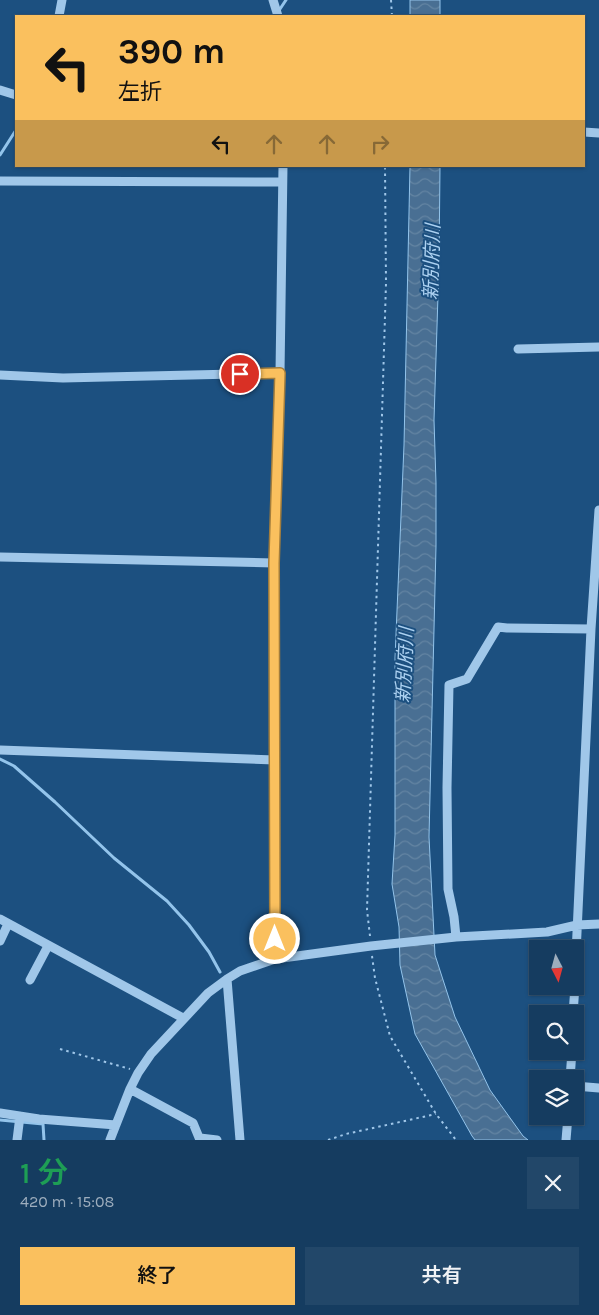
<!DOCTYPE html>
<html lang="ja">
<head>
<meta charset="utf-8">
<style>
	body { margin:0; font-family:Karla,"Noto Sans JP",sans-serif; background:#224769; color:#f1f3f6; height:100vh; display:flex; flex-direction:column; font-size:19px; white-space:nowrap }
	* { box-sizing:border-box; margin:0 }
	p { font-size:16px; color:#9dadbd }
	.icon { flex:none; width:28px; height:28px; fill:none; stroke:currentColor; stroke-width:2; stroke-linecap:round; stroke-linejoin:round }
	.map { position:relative; height:1140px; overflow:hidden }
	.drawer { display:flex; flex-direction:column; background:#153c60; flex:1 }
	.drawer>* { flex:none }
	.guide { position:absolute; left:15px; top:15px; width:570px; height:152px; border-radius:0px; box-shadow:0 1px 4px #0004,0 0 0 1px #345675; background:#fac05e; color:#111; overflow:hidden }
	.needle { width:32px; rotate:174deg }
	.controls { position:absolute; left:529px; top:940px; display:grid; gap:10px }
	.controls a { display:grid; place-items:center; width:55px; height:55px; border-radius:0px; background:#153c60; box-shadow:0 1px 4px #0004,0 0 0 1px #345675; font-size:25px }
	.pin { position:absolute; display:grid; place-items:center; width:42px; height:42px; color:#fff; margin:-21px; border:2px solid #fff; border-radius:50%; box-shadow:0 1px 5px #0007 }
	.me { position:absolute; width:55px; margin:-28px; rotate:0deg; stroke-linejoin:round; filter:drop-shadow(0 0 4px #0008) }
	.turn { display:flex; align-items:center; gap:18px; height:105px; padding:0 20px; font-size:22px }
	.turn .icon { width:65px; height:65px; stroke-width:2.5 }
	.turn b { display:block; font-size:35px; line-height:42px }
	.lanes { display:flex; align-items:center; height:48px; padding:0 20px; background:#0003; justify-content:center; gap:25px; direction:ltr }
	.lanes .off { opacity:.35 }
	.round { display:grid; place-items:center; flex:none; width:52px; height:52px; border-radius:0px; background:#224769 }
	.headline { display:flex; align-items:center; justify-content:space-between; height:85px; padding:0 20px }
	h1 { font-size:30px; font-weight:600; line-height:38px; color:#1e9e55 }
	.button { display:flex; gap:10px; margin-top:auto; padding:10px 20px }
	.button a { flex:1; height:58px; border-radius:0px; background:#fac05e; color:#111; font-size:20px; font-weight:600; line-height:58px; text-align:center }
	.button a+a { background:#224769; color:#f1f3f6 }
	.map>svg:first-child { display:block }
</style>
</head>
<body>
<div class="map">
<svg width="599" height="1140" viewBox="0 0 599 1140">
	<defs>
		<pattern id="water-waves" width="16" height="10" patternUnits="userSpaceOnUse" patternTransform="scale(1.25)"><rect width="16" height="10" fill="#496f93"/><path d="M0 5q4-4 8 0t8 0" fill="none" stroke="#6485a3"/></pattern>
	</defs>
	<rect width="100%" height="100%" fill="#1c5080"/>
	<!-- water -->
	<path fill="url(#water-waves)" stroke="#93c4eb" d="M410,0H440V16H410Z
		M410,166H440L439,264L434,420L436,483V546L429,837L435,955L455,1017L490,1090L523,1136L528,1140H475L472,1136L415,1034L400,965L399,927L392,884L395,835V658L404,445Z"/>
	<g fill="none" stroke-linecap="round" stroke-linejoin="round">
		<!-- stream -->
		<path stroke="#93c4eb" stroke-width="3" d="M278,12L286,0
			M0,155L16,130
			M0,759L14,766L55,802L114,858L167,901L189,925L209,952L220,972
			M0,1120L43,1124L44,1140"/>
		<!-- path -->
		<path stroke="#a0c7e9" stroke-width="2" stroke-dasharray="2.5 4" stroke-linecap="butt" d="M391,0L392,16
			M370,936L367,910L386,283L385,166
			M372,956L375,978L390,1036L436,1114L456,1140
			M60,1049L130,1069
			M328,1140L346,1134L436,1114"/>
		<!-- minor -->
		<path stroke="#a0c7e9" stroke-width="9" d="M273,0L278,16
			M59,16L62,0
			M0,90L16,95
			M584,132L599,133
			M0,181L282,182
			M518,349L599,347
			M0,375L63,378L280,373
			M0,557L274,563
			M0,750L275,760
			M0,919L183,1018
			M456,937L454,917L448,889L447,788L449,685L467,679L498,627L507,628L591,629
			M0,941L8,924
			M275,959L274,563L280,373L283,166
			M575,976L591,629L599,510
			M227,979L240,1140
			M30,980L48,946
			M573,1014L575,986
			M570,1079L572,1051
			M575,1086L599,1088
			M130,1089L193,1123L200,1140
			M0,1113L39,1119L116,1125
			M200,1138L217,1140
			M17,1140L20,1116
			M110,1140L130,1089L138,1073L151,1054L208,993L227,979L240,971L275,959L371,946L456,937L547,932L577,925L599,924
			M566,1140L568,1116"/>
	</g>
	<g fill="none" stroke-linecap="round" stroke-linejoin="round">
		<!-- route casing -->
		<g stroke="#a27d3d" stroke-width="12">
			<path id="route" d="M240,374L280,373L274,563L275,939"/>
		</g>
		<!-- route -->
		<use href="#route" stroke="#fac05e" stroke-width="9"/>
	</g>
	<g text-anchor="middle" stroke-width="4" stroke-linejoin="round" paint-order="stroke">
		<!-- water labels -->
		<g font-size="19" font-style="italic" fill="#acd1f1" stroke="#1c5080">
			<text transform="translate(431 262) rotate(-88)" y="7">新別府川</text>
			<text transform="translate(404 665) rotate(-87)" y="7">新別府川</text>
		</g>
	</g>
</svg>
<div class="controls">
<a><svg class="needle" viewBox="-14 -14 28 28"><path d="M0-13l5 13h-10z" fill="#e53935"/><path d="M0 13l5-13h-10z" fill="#9dadbd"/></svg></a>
<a><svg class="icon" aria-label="search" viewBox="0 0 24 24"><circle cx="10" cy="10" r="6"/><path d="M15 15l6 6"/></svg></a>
<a><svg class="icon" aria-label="layers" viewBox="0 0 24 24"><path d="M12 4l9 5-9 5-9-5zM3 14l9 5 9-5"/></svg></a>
</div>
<div class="pin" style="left:240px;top:374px;background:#d93025"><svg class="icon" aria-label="arrive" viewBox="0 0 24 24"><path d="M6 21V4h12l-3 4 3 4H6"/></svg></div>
<svg class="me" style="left:275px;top:939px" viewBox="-20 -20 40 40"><circle r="17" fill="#fac05e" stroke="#fff" stroke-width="3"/><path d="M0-11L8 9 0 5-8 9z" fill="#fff"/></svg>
<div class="guide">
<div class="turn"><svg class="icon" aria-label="left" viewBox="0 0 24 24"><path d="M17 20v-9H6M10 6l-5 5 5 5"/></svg><div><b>390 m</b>左折</div></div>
<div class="lanes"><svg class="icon" aria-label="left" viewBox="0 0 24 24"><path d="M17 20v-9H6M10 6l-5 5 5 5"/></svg><svg class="icon off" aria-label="ahead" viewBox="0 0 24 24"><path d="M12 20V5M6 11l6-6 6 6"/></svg><svg class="icon off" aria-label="ahead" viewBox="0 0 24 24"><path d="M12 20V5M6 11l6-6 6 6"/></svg><svg class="icon off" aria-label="right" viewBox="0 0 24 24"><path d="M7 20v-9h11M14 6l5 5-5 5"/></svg></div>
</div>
</div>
<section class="drawer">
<div class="headline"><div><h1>1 分</h1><p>420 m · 15:08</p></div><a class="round"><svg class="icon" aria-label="close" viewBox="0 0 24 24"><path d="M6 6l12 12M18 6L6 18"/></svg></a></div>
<div class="button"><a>終了</a><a>共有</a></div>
</section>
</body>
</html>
